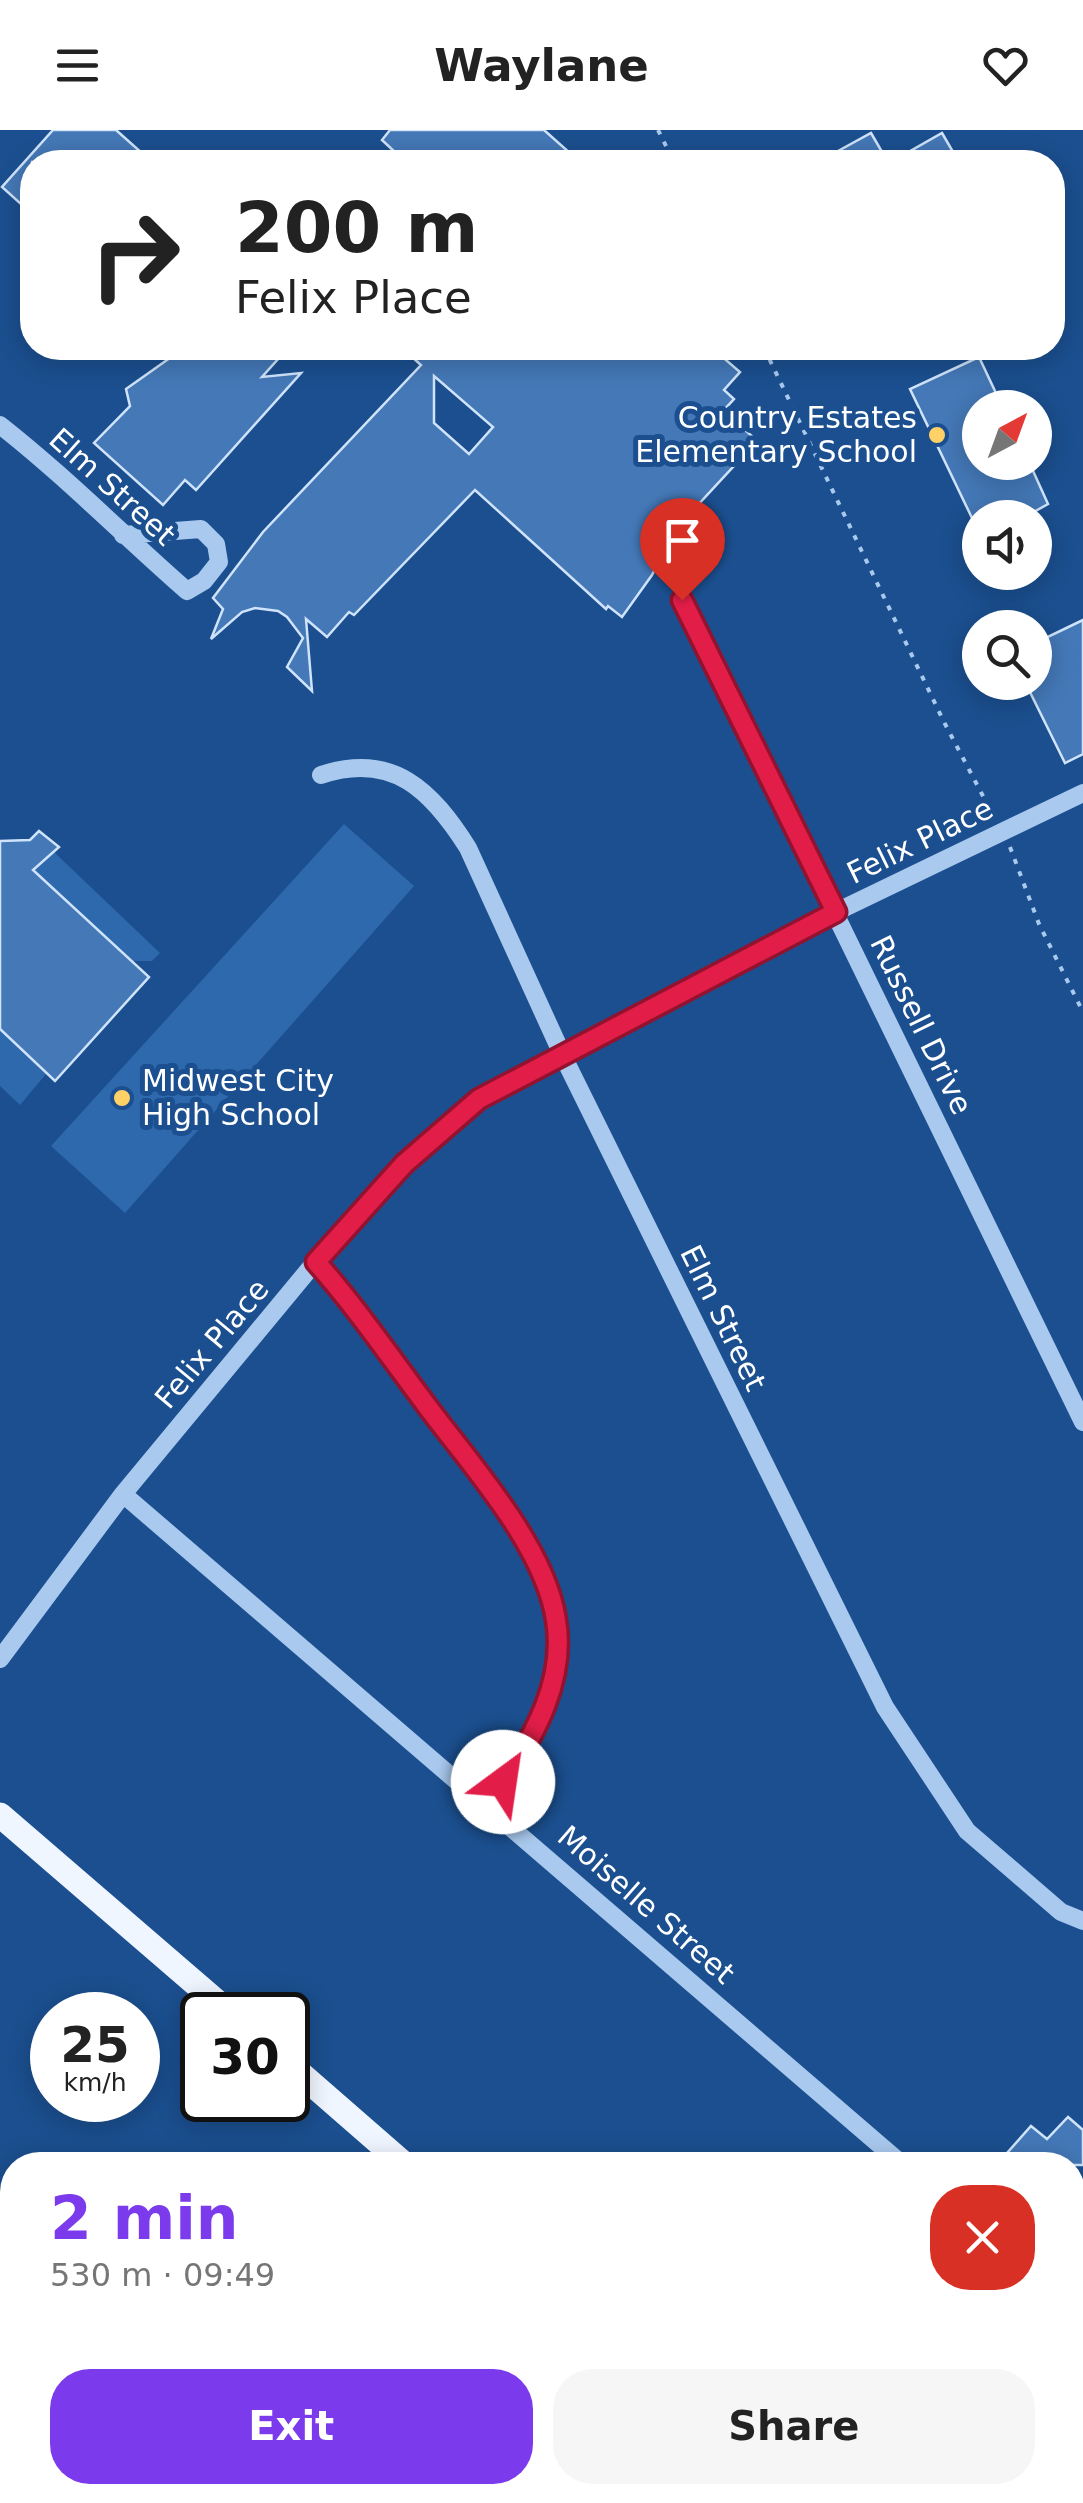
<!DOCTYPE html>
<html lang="en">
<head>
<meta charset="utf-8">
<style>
	body { margin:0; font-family:"DejaVu Sans",sans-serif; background:#f6f6f6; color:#222; height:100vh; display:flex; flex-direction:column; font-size:38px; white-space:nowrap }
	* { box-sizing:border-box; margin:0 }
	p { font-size:32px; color:#767676 }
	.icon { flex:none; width:55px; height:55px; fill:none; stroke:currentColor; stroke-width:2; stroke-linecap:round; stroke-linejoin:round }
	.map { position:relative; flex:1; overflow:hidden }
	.drawer { position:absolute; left:0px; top:2022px; width:1085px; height:352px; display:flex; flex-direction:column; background:#fff; border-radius:40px 40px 0 0; box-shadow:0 5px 25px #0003 }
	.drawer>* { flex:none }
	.guide { position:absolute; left:20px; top:20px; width:1045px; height:210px; border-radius:40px; box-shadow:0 5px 25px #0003; background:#fff; color:#222; overflow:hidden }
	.needle { width:65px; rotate:41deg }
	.fabs { position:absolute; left:962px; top:260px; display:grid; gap:20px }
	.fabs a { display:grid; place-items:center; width:90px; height:90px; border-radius:50%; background:#fff; box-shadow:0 5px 25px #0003; font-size:50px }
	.speed { position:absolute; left:30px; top:1862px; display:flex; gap:20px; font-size:50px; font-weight:700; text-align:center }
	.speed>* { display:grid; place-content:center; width:130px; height:130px; border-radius:50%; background:#fff; box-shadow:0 5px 25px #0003; line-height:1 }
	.speed small { font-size:25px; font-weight:400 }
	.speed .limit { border:5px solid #111; border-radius:15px; background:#fff; color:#111 }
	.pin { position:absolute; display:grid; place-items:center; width:85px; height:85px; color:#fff; margin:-102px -42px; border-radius:50% 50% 50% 0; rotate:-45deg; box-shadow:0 0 10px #0007 }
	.pin .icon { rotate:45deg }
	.me { position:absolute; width:110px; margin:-55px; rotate:31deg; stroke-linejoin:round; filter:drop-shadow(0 0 8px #0008) }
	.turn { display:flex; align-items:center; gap:35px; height:210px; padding:0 50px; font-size:45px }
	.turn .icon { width:130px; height:130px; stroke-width:2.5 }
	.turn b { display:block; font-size:70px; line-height:85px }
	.round { display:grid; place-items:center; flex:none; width:105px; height:105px; border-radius:40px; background:#f6f6f6 }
	.overview { display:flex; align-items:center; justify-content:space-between; height:170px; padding:0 50px }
	h1 { font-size:60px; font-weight:700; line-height:75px; color:#7c3aed }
	.button { display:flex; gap:20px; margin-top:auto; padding:20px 50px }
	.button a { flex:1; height:115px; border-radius:40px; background:#7c3aed; color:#fff; font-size:40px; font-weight:700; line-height:115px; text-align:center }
	.button a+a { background:#f6f6f6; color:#222 }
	header { display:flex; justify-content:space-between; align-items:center; height:130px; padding:0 50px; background:#fff; font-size:45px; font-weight:700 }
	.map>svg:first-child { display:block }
</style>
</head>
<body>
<header><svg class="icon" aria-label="menu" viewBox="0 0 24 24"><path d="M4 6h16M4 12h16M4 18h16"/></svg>Waylane<svg class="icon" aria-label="heart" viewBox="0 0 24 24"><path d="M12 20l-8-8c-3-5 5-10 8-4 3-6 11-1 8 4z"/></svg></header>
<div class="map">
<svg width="1083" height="2373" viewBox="0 0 1083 2373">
	<rect width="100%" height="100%" fill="#1b4f8f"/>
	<!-- green -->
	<path fill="#2e69ad" d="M344,694L414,756L125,1083L51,1016Z
		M54,722L160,823L152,831H131L33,740Z
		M0,899L46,944L20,975L0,956Z"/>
	<!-- building -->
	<path fill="#4478b7" stroke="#cfe3fa" stroke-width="2.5" fill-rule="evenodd" d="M53,0H116L152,32H32V84L2,57Z
		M390,0H544L580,32H395V22L382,10Z
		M871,3L885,27L875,32H818Z
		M942,3L956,27L947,32H891Z
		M184,218H288L262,247L301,243L196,360L185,350L163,375L94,313L130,276L126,259Z
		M402,218H712L740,242L724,260L734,269L724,280L757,311L659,417L664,421L652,445L622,487L608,476L606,479L475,360L354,485L349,482L327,507L306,489L312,561L287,537L303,508L287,487L278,481L255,478L242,482L211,509L223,479L213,468L263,402L421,235ZM434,246L493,297L469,324L434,293Z
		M979,227L1003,278H980V332H1029L1048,374L1023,388H972L910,259Z
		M1083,490V624L1065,633L1025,552H1035V513Z
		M39,701L59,717L33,740L149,847L55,951L0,899V711L30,710Z
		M1068,1987L1083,2000V2035H1023L1008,2022L1031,1996L1047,2009Z"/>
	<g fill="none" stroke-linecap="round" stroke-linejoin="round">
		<!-- path -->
		<path stroke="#a9c9ee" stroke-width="4" stroke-dasharray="5 8" stroke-linecap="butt" d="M658,0L674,32
			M764,218L944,592L994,687
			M1010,717L1039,794L1083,882"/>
		<!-- minor -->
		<path stroke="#a9c9ee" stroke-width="18" d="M0,295C65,346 124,406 187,461L204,451L219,432L216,414L201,399L123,405
			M682,470L1083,1292
			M321,645C393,621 432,661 468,718L562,924L885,1577L967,1701L1061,1782L1083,1791
			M316,1131C357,1177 391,1228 428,1277C467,1331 551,1426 556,1493C562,1563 525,1619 488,1675
			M123,1364L903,2035
			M0,1529L123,1364L316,1131L438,1002L479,969L562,924L836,782L1083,663
			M0,2084L12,2098
			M1072,2182L1083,2191
			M1072,2254L1083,2242
			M292,2362L305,2373
			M968,2373L978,2362"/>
		<!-- major -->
		<path stroke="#f0f6ff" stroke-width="25" d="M0,1685L232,1885
			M288,1933L405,2035
			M778,2362L790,2373"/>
	</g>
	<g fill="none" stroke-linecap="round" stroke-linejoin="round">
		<!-- route casing -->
		<g stroke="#92132f" stroke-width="25">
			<path id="route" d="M503,1652C535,1605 566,1549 556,1490C545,1416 471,1335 427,1276C391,1228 356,1177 316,1132L404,1034L479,969L836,782L682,470"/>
		</g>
		<!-- route -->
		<use href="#route" stroke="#e11d48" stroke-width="18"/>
	</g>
	<!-- markers -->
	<g fill="#ffd166" stroke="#1b4f8f" stroke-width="4">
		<circle cx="937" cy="305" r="10"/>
		<circle cx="122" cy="968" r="10"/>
	</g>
	<g text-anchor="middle" stroke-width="10" stroke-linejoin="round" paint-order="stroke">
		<!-- poi labels -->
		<g font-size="30" fill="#fff" stroke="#1b4f8f" text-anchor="end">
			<text x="917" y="298">Country Estates<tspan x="917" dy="34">Elementary School</tspan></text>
			<text x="142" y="961" text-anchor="start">Midwest City<tspan x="142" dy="34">High School</tspan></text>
		</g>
		<!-- street labels -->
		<g font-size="30" fill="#fff" stroke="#1b4f8f">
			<text transform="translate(112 357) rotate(42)" y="10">Elm Street</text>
			<text transform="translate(920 711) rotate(-26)" y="10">Felix Place</text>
			<text transform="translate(921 895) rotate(64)" y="10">Russell Drive</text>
			<text transform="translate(723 1188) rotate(64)" y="10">Elm Street</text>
			<text transform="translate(212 1214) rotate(-50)" y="10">Felix Place</text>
			<text transform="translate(646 1775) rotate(41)" y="10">Moiselle Street</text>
		</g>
	</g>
</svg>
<div class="fabs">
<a><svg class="needle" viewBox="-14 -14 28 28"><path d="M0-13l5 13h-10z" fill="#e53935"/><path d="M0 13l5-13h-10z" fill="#767676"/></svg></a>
<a><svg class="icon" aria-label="sound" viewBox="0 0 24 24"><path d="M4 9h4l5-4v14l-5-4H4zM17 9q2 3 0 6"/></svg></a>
<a><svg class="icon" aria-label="search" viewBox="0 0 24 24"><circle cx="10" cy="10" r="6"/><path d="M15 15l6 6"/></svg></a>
</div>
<div class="speed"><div>25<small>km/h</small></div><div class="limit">30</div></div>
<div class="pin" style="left:682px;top:470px;background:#d93025"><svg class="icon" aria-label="arrive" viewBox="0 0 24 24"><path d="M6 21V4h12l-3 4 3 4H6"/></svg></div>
<svg class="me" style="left:503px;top:1652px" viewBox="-20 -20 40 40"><circle r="19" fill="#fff"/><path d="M0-13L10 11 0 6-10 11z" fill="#e11d48"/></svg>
<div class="guide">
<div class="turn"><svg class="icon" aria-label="right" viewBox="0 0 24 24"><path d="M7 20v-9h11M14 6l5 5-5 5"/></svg><div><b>200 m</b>Felix Place</div></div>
</div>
<section class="drawer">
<div class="overview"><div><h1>2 min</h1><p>530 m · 09:49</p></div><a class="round" style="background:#d93025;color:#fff"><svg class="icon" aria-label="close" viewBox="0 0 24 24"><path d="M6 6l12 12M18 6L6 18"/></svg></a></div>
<div class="button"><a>Exit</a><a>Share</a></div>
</section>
</div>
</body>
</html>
